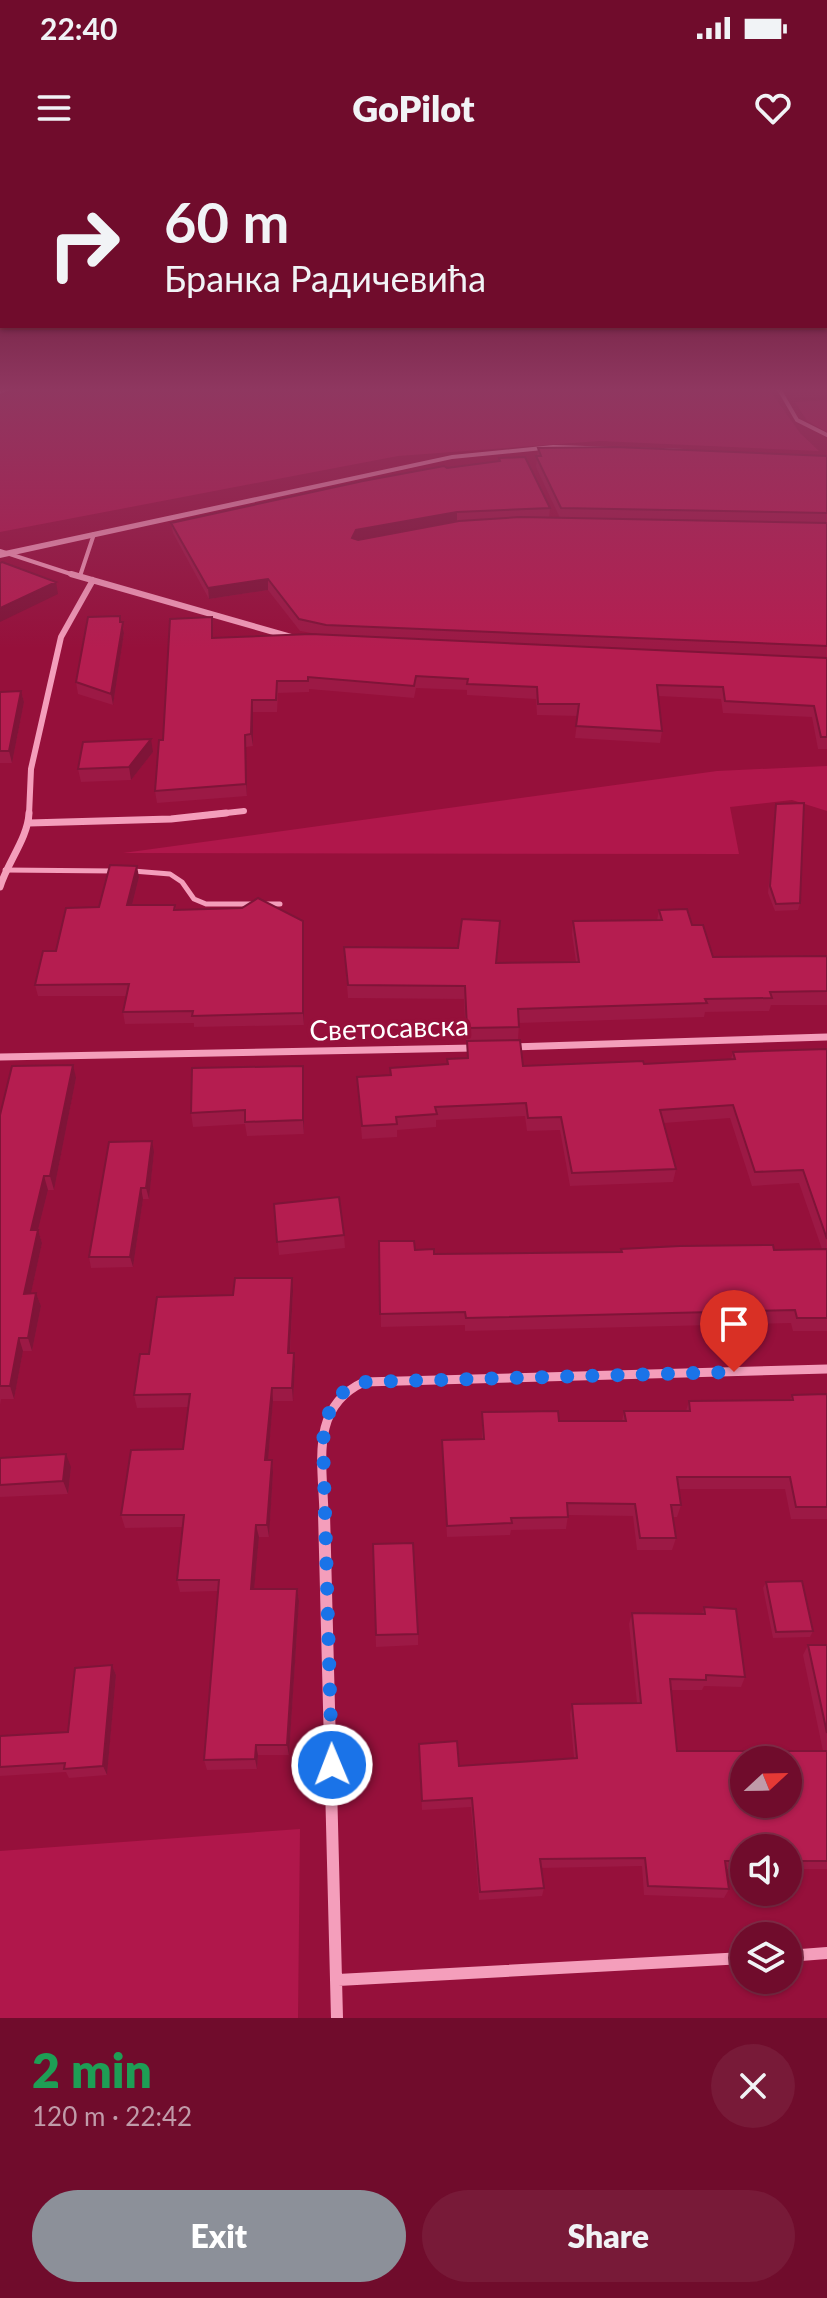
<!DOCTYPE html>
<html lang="en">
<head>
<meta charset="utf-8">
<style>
	body { margin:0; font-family:Lato,sans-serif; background:#781a38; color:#f1f3f6; height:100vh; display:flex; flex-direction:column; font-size:30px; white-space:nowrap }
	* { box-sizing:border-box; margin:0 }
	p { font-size:26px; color:#c09ba9 }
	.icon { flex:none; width:44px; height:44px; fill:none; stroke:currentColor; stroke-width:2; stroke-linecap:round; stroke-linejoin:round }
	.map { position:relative; height:1858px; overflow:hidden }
	.sheet { display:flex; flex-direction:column; background:#700c2c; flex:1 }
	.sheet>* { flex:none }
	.top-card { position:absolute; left:0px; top:0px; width:828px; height:168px; box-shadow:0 2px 6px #0004,0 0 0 2px #822c48; background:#700c2c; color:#f1f3f6; overflow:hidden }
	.needle { width:52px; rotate:68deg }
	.fabs { position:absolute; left:730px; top:1586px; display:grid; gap:16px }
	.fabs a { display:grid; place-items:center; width:72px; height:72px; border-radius:50%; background:#700c2c; box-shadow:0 2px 6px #0004,0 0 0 2px #822c48; font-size:40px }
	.pin { position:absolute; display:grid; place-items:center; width:68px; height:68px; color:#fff; margin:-82px -34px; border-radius:50% 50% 50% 0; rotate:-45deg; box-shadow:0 0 8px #0007 }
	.pin .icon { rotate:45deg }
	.me { position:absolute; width:88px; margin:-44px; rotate:359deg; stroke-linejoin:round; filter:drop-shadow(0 0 6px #0008) }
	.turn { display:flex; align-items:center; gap:28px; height:168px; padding:0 32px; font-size:36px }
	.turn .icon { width:104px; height:104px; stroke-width:2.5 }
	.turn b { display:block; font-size:56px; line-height:68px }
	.round { display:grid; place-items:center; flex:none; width:84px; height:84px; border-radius:42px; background:#781a38 }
	.summary { display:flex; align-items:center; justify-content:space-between; height:136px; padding:0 32px }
	h1 { font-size:48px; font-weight:800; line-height:60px; color:#1e9e55 }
	.cta { display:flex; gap:16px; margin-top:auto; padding:16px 32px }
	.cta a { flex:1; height:92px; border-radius:48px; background:#8c9099; color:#fff; font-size:32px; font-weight:800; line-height:92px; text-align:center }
	.cta a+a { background:#781a38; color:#f1f3f6 }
	.status { display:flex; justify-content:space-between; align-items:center; height:56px; padding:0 40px; background:#700c2c; direction:ltr }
	.status svg { height:22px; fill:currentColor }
	header { display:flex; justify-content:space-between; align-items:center; height:104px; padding:0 32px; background:#700c2c; font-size:36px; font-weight:800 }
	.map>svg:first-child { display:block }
</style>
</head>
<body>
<div class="status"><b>22:40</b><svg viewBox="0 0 49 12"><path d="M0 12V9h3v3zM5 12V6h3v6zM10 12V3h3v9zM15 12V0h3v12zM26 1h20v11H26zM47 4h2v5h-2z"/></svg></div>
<header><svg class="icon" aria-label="menu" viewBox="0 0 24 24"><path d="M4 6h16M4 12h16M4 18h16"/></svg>GoPilot<svg class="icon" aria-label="heart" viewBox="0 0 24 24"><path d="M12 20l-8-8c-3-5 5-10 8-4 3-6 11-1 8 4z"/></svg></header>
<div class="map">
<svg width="827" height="1858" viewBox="0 0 827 1858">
	<rect width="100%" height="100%" fill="#96103b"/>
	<!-- green -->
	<path fill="#b0174b" d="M0,229H769L800,273L819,291L600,281L398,296L0,372Z
		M824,240L827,242V272L807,261L795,242Z
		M827,606V651L792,640L730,647L739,694L123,693L717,611Z
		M300,1669L298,1858H0V1691Z"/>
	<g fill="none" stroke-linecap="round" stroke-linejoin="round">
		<!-- service-far1 -->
		<path stroke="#f49ebb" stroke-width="3" d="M0,232L8,229"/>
		<!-- service -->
		<path stroke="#f49ebb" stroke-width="5" d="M5,710L114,711
			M133,711L170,714L182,722L194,739L206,744H280"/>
		<!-- minor-far4 -->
		<path stroke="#f49ebb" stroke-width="4" d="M779,229L797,260L827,275
			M0,391L77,416
			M80,416L94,374"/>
		<!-- minor-far3 -->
		<path stroke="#f49ebb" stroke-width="6" d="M71,414L291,477
			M29,655L31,609L61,477L93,420
			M208,655L244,651"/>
		<!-- minor-far2 -->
		<path stroke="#f49ebb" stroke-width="7" d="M29,663L171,659L226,653
			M0,727C7,703 28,678 29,653
			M512,887L827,877
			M0,897L474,888"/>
		<!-- minor-far1 -->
		<path stroke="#f49ebb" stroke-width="9" d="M324,1355C323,1304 309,1247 364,1222L827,1209"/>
		<!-- minor -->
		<path stroke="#f49ebb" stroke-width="12" d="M324,1353L337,1858
			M788,1796L827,1793
			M338,1820L744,1798"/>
		<!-- tertiary -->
		<path fill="#f49ebb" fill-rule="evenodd" d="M553,285L684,289L688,291L684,293L553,289L452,299L0,398V392L452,295Z"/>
	</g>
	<!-- wall -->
	<path fill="#9c1945" d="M788,229H827V236L794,238Z
		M538,288L827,296V589H818L812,557L723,553L721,539L658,536L662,571L660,583L575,578L578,556L537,555L536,539L467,535V530L416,528L414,538L309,529V532L278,533L277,552H253V586L246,587L247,636L157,643L155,631L163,580L212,457L213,478L317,474L300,471L268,430L209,439L173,373L171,363L447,308L499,301V298L550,348L549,358H560L536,307Z
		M120,456L124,473L113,545L78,534L76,522Z
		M21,531L24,542L12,603H0V532Z
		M153,592L131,620L81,622L78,609Z
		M776,644L800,743L798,750L775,751L768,733Z
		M139,717L132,745H175L176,750L303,761L304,865L194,867V863L125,864L123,852L126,836H38L35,825L56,791L99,747Z
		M659,750L692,765L713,797L827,796V845H771L769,851L705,852L704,857L519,863L518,880L523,906L644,904L731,899L733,892L827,889V1171H793L791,1163L465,1171V1165L381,1167L379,1081L434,1094L621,1092V1089H822L799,1023L752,1026L730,958L664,963L676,1009L673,1022L570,1026L560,970L527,971L525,956L436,960V967L397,970V977L362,979L357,917L390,915L447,904L467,898V881L466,882L464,839L348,838L344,787L497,803L576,802L572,774L573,761L657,760Z
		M303,906L304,974L247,976L245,964L193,967L191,953Z
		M76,918L54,1030H48L38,1070L42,1083L31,1133H36L41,1146L32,1191H23L14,1239H1L0,1245V955Z
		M154,992L149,1039H143L133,1107L91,1108L89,1097Z
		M274,1044L344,1075L345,1088L279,1095Z
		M293,1131L290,1193H294L295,1206L293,1241H273L268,1300H272L273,1313L269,1377H259L254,1429H297L299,1441L289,1595H258L257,1609L207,1610L204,1600L218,1431L180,1432L177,1420L183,1367L125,1368L121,1355L183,1289L189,1247L137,1248L134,1235L233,1135Z
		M827,1234V1359H791L785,1329H678L681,1345L677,1357H673L676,1378L672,1390H637L633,1356L568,1355L566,1369L511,1370L510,1375L447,1377L442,1280L482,1279V1252L559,1261H622L624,1251H686L689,1241L790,1240L792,1235Z
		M0,1298L71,1307L68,1334L0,1337Z
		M373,1384L418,1474V1485L376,1487Z
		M766,1422L813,1471L810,1477L773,1478L763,1428Z
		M704,1447L745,1517L741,1527L704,1526L702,1530H671L677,1591H823L803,1495L808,1485H827V1709H788V1688H744V1709H726L729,1729L724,1738L644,1735L642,1706L541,1708L544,1728L542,1736L479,1740L471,1647L422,1650L419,1584L459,1606L574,1598L570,1554L572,1544L637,1543L629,1464L632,1453L702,1454Z
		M112,1505L116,1515L107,1615L69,1618L66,1612L0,1616V1576L68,1572Z"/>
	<!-- shaded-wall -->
	<path fill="#7f1438" d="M457,352V362L356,381L352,378L356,370Z
		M268,419V430L209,439L208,428Z
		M56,422L58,434L0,462V448Z
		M120,456L124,473L113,545L111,534Z
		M21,531L24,542L12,603L9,591Z
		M252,540L253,552V586L251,574Z
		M245,575L246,587L247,636L246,624Z
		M151,579L153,592L131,620L129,607Z
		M137,706L139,717L129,757L127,745Z
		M303,761L304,772V865L303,853Z
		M73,905L76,918L54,1030L50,1016Z
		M303,906L304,920V974L303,960Z
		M152,981L154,992L149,1039L146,1028Z
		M44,1016L48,1030L38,1070L42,1083L28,1147L24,1134L31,1070Z
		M141,1028L143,1039L133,1107L130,1097Z
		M292,1118L293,1131L289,1206L288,1193Z
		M36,1133L41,1146L32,1191L28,1178Z
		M19,1178L23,1191L14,1239L10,1226Z
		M294,1193L295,1206L293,1241L292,1228Z
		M272,1228L273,1241L267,1313L265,1300Z
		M66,1294L71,1307L68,1334L63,1321Z
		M272,1300L273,1313L269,1377L267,1365Z
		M256,1365L259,1377L253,1441L251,1429Z
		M297,1429L299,1441L289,1595L287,1585Z
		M112,1505L116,1515L107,1615L103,1606Z
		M256,1585L258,1595L257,1609L255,1599Z"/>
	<!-- building -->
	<path fill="#b51d50" stroke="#7f1438" stroke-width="2" fill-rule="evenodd" d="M615,287L827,296V353L561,348L536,296H541L538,288Z
		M525,297L550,348L457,352L356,370L352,378L358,380L459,361L520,357L827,363V486L326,465L299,459L268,419L208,428L171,363L363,321L444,306L447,308L500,301L499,298Z
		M2,402L56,422L0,448V403Z
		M120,456V462H123L111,534L76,522L88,457Z
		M212,457V478L311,474L827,498V577H821L814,546L725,541L723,527L657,525L662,571L576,566L579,544H538L537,527L467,524L468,519L416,516L414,526L308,517V521H277L276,540H252L251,574L245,575L246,624L155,631L159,580H163L170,459Z
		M21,531L9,591H0V532Z
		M151,579L129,607L78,609L83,582Z
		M804,643L800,743L776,744L770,726L776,644Z
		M110,705L137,706L127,745H175L174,750L242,748L258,738L303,761V853L192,856L193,851L123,852L129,824L35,825L43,791H56L66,748L99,747Z
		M687,749L692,765H703L713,797L827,796V831L770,832L772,838L705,839L707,843L518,849L519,867L467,868L465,826L348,825L344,787L458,788L462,759L500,761L496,803L579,802L573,761L662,760L659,750Z
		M520,880L523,906L643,901L644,904L735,899L733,892L827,889V1079L803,1010L755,1012L733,945L660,950L676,1009L572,1013L561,957L528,958L526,943L435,947L437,954L396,957L397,964L362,966L357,917L391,915L390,908L448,904L447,899L468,898L467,881Z
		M73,905L50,1016H44L31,1070H38L24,1134L36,1133L28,1178H19L10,1226H0V955L12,906Z
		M303,906V960L245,962V950L191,953L192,908Z
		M152,981L146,1028H141L130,1097H89L109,982Z
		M339,1037L344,1075L277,1082L274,1044Z
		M379,1081H414L415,1090L434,1089V1094L622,1092L621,1089L680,1086L773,1085L774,1090L827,1089V1158H797L795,1150L466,1158L465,1152L380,1154Z
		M235,1118H292L288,1193H294L292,1228H272L265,1300H272L267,1365H256L251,1429H297L287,1585H256L255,1599L204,1600L219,1420H177L184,1355H121L131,1290L183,1289L190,1234L134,1235L140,1194H149L157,1137L233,1135Z
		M827,1234V1347H796L790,1317H677L681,1345H671L676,1378H640L635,1344L567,1343L568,1357L511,1358L512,1363L447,1366L442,1280L484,1279L482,1252L558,1251L559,1261H626L624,1251H690L689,1241L793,1240L792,1235Z
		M66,1294L63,1321L0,1325V1298Z
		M413,1383L418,1474L376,1475L373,1384Z
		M802,1421L813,1471L776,1472L766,1422Z
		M704,1447L736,1449L745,1517L706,1515V1520L670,1519L677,1591H827V1701H788V1688H744V1701H725L729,1729L648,1726L645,1698L540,1699L544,1728L480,1732L472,1638L422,1641L419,1584L457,1581L459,1606L577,1598L572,1544L641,1543L632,1453L705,1454ZM744,1600H788V1644H744Z
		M808,1485H827V1573Z
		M112,1505L103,1606L64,1609L65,1603L0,1607V1576L68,1572L75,1508Z"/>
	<!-- sky -->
	<linearGradient id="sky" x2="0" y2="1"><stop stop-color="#520920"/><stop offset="0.47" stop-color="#8f3760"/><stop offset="1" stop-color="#8f3760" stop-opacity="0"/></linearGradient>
	<rect width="827" height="489" fill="url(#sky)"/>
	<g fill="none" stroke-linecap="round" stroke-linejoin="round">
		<!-- route -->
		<path stroke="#1a73e8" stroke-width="14" stroke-dasharray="0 25.2" d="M332,1605L323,1280C329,1247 331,1234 364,1222L734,1212"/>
	</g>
	<g text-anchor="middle" stroke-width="8" stroke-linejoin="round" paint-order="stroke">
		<!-- street labels -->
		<g font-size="28" fill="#fff" stroke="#96103b">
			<text transform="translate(389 868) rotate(-2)" y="10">Светосавска</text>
		</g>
	</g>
</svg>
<div class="fabs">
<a><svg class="needle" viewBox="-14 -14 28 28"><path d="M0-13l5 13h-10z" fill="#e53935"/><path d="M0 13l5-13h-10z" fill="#c09ba9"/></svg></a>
<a><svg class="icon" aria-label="sound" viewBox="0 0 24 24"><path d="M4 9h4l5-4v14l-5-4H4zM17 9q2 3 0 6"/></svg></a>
<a><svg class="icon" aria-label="layers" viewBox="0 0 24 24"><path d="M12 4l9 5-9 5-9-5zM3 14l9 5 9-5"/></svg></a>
</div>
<div class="pin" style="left:734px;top:1212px;background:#d93025"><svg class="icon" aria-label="arrive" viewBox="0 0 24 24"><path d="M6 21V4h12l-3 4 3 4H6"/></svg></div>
<svg class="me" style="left:332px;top:1605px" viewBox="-20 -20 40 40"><circle r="17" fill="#1a73e8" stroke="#fff" stroke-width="3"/><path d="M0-11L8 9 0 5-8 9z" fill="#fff"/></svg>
<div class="top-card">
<div class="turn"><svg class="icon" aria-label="right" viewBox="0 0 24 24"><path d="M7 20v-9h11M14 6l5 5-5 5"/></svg><div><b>60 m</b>Бранка Радичевића</div></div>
</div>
</div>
<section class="sheet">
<div class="summary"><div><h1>2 min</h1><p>120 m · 22:42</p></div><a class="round"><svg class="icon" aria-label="close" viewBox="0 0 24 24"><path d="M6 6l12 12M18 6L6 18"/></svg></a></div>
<div class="cta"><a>Exit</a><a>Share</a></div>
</section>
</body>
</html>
